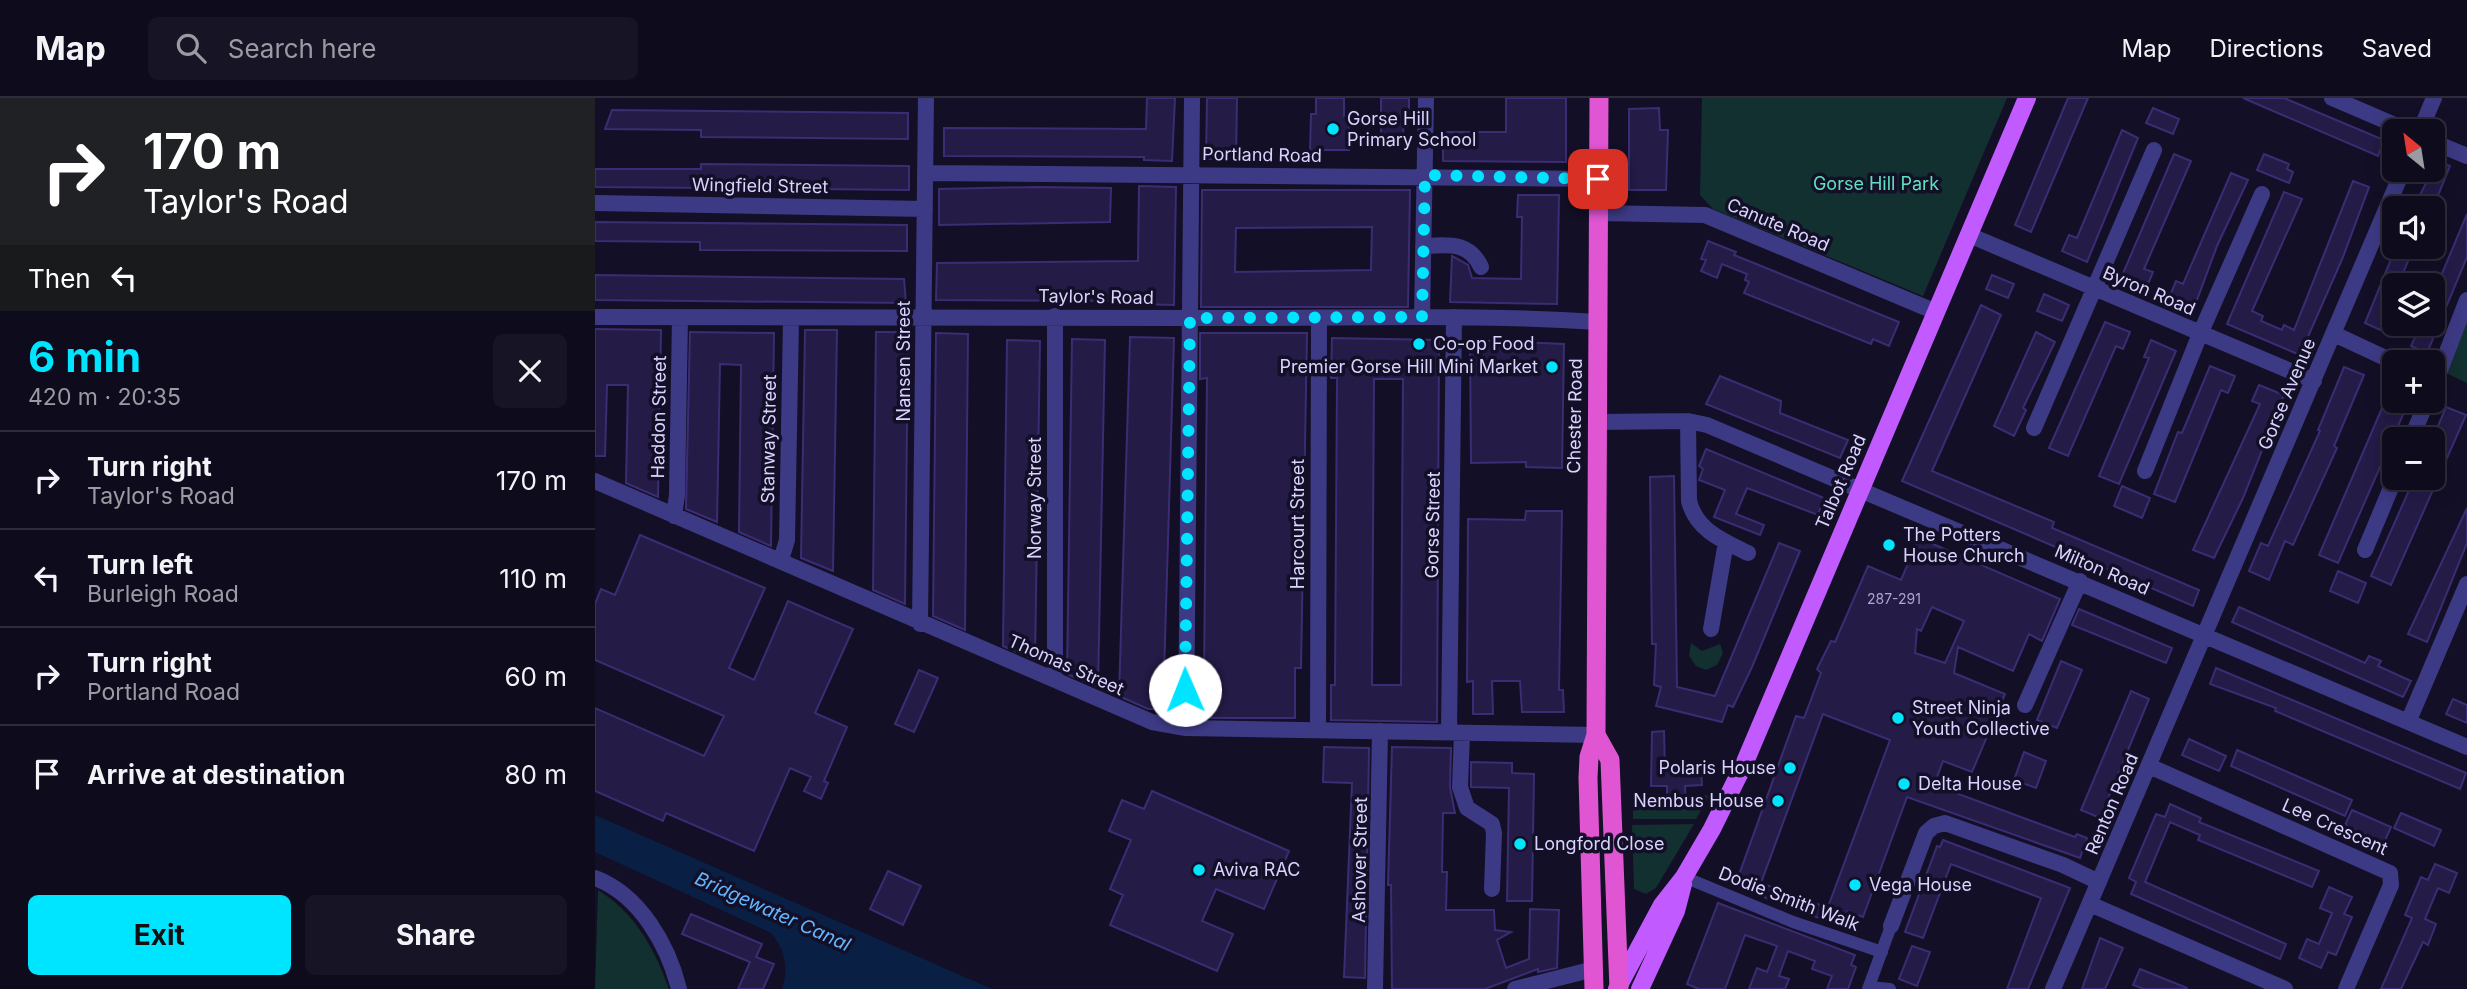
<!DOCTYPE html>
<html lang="en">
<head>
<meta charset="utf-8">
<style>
	body { margin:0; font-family:Inter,sans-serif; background:#171425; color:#f1f3f6; height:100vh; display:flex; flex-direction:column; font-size:26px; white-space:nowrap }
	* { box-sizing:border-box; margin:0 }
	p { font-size:23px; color:#9b9ba3 }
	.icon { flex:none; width:38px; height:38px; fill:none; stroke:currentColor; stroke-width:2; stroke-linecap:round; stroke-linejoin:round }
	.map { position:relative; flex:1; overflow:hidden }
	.side { display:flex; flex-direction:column; background:#0e0b1c; width:595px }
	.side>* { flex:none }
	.banner { background:#202124; color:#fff; overflow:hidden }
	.needle { width:46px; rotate:330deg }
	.buttons { position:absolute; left:1787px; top:21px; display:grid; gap:14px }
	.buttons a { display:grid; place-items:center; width:63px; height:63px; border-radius:10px; background:#0e0b1c; box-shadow:0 4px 18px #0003,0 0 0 2px #2e2b3b; font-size:35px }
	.pin { position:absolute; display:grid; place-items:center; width:60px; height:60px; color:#fff; margin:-30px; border-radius:14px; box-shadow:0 4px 10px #0006 }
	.me { position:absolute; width:77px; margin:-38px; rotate:359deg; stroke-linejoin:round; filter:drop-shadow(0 0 5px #0008) }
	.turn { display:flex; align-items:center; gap:24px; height:147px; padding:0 28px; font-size:32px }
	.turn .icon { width:91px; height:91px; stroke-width:2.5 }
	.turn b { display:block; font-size:49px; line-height:60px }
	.then { display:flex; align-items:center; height:66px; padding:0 28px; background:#0003; gap:14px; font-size:26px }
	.round { display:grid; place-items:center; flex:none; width:74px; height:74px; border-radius:10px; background:#171425 }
	.summary { display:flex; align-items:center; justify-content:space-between; height:119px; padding:0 28px }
	h1 { font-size:42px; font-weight:700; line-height:52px; color:#00e5ff }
	.primary-button { display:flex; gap:14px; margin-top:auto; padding:14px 28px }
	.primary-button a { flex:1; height:80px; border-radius:10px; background:#00e5ff; color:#111; font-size:28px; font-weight:700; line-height:80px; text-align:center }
	.primary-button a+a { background:#171425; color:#f1f3f6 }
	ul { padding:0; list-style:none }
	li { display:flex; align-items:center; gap:21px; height:98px; padding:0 28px; border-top:2px solid #2e2b3b }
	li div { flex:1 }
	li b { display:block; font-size:26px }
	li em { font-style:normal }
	header { display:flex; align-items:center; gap:42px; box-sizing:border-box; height:98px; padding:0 35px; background:#0e0b1c; border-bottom:2px solid #2e2b3b }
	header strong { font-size:33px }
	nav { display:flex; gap:38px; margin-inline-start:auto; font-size:24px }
	.search { width:490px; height:63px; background:#171425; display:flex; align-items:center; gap:18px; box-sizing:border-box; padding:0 24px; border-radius:10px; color:#9b9ba3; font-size:26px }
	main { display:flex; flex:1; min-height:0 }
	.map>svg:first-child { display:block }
</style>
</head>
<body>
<header>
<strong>Map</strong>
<div class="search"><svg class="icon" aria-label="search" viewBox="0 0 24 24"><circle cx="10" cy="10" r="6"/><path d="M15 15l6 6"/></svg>Search here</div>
<nav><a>Map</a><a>Directions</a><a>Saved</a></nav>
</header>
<main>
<section class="side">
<div class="banner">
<div class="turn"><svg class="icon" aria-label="right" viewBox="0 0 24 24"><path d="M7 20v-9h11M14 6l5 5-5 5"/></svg><div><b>170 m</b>Taylor's Road</div></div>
<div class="then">Then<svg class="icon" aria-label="left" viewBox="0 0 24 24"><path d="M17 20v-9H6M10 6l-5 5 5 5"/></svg></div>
</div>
<div class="summary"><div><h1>6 min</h1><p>420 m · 20:35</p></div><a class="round"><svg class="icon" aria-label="close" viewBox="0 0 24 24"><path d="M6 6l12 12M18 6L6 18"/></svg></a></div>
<ul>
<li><svg class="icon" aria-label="right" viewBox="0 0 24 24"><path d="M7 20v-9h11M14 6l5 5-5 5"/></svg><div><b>Turn right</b><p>Taylor's Road</p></div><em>170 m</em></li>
<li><svg class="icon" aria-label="left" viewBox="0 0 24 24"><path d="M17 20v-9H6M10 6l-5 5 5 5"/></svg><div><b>Turn left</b><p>Burleigh Road</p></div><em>110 m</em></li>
<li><svg class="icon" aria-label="right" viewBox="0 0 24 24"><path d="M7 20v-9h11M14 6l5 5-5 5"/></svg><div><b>Turn right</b><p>Portland Road</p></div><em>60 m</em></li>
<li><svg class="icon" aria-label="arrive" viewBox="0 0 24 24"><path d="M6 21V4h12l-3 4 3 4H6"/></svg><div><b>Arrive at destination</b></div><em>80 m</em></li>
</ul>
<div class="primary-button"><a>Exit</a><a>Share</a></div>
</section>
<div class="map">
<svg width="1872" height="891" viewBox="0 0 1872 891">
	<rect width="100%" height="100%" fill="#130f26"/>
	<!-- green -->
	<path fill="#12302f" d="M1107,0H1412L1328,198L1118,111L1105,97Z
		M1872,211V285L1847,273Z
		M1096,545L1107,553L1125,546L1128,555L1122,567L1111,572L1101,568L1094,558Z
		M1038,695L1066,696L1067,712L1091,711V698L1115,697L1101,721H1038Z
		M1099,726L1061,790L1051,796L1039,791L1037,727Z
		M3,792C40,815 60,851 74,891H0Z"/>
	<!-- water -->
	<path fill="#0a1f44" d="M0,717L397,891H187C194,871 190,851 176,835L0,754Z"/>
	<!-- building -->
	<path fill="#241b47" stroke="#3b2d73" stroke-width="2" fill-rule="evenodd" d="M552,0H580L577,63L549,62V59L349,58V30L551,31Z
		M612,0H642L641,61H611Z
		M721,0H749V18H754V52H715L716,16H721Z
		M786,0H814V11H809L808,39H786Z
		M911,0H971V64L848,63V34H911Z
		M1473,0H1493L1436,134L1420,127Z
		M1648,0H1689L1789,42L1783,58Z
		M1064,10L1065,32H1073L1071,92H1034V11Z
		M1558,10L1584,21L1578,36L1551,25Z
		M17,12L313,15V41L106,39V32L10,31Z
		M1527,32L1543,40L1492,164L1467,153L1474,137L1482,140Z
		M1579,56L1596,63L1549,171L1558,174L1551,191L1526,180Z
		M1669,56L1694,66L1692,71L1698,74L1694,85L1662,72Z
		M1839,61L1855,68L1844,95L1836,110H1818L1838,72Z
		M106,66L314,68V92L0,89V71H106Z
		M1636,75L1653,82L1622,148L1599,210L1574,200L1581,183L1588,186Z
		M1758,83L1774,89L1748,159L1705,257L1632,226L1689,94L1707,101L1657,213L1668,218L1666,223L1687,232L1689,227L1699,232Z
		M544,88L581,89L579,207L542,206V203L341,202L342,165L543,163Z
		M439,89L516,90L515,124L344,127V91Z
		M607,92H815L813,209H606ZM777,129L776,172L640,174L641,130Z
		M923,97H964L962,206L855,204L857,158L873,167L877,180L926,181L927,119H922Z
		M1872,116V159L1832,255L1816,248L1826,226H1838V197Z
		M0,124L312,127V153L105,152V144L0,143Z
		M1113,143L1141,154L1139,157L1304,224L1294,248L1278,241L1276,246L1149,195L1154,184L1150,182L1152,176L1127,166L1122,180L1106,173L1111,162L1106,161Z
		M1801,149H1819L1803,187H1799V200L1785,232L1770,225Z
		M0,177L309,181L311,205L0,202Z
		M1397,177L1419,186L1413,200L1391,191Z
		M1449,196L1474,207L1467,223L1442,213Z
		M1386,207L1406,217L1337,373L1459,424L1457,430L1604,492L1598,508L1307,383Z
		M1510,224L1535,234L1528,251L1521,248L1473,358L1454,350Z
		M0,231L66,232L63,399L31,385L33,287H12L10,358H0Z
		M210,232H242L238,473L206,460Z
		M95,234L179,235L176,448L144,434L146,267L125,266L122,424L91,411Z
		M281,234H313L310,506L278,492Z
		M1441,234L1460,244L1428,310L1431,312L1419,338L1399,328Z
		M341,235L373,236L370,532L338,518Z
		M605,235H712L706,570H700V620H602V576H609L612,280L605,281Z
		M535,239L579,240L568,611H553L524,598Z
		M737,240L844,242L842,624L736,622V587H740L742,280H736ZM779,281H808L806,587H777Z
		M477,241L510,242L503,589L472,576Z
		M412,242L445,243L440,562L408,548Z
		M875,242L969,246L967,370L931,369V364L876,365Z
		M1556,242L1581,253L1524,386L1504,378L1554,260L1549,259Z
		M1615,268L1640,278L1633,295L1626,292L1580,404L1559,396L1583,334L1587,335Z
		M1749,269L1769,277L1739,348L1742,350L1698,447L1690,443L1674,482L1654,473L1666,445L1673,448L1725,333L1723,332Z
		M1125,278L1186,303L1185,315L1253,342L1245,360L1111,306Z
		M1799,282V303H1814L1743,465L1724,457Z
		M1664,287L1689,297L1648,400L1619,460L1598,452L1665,306L1657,303Z
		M1851,309L1871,317L1796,487L1776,478L1819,381L1838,388V340Z
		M1111,351L1229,400L1223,417L1152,390L1141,416L1169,427L1165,437L1119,419L1130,392L1104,382L1108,371L1104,368Z
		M1079,378L1082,589L1120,598L1184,445L1205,453L1157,569L1138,609L1133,607L1127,624L1061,608L1066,589L1059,587L1061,546H1057L1055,379Z
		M1527,388L1555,400L1547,420L1519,408Z
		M1872,410V445L1832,544L1813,536Z
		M931,413H967L964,592H968L969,614H927L925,583H897L898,616H878V583L872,584L873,421L930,422Z
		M45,437L170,490L134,570L159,582L193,503L258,531L220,615L252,629L229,683L233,685L226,701L209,693L216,679L195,670L159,753L71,715L68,723L0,693V610L109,658L129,618L0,562V506L6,491L20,497Z
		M1324,440L1465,501L1447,543L1434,536L1418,573L1363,549L1359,575L1410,596L1377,674L1348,663L1339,687L1480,739L1482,736L1492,740L1485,760L1312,699L1268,819L1252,813L1249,824L1230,817L1295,642L1228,616L1166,785L1228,808L1224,820L1140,788L1201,618L1209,620L1226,575L1222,571L1236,543L1240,544L1273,468L1306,482ZM1337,509L1369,523L1350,565L1320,555L1322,531L1326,533Z
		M1743,473L1771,485L1763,505L1735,493Z
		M1644,509L1770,565L1774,558L1786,563L1783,568L1816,583L1808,599L1637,524Z
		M1484,511L1577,550L1571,565L1477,527Z
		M1466,563L1487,572L1462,630L1442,622Z
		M1621,570L1871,675L1865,691L1680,613L1681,610L1615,586Z
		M324,572L343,580L319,634L300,626Z
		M1536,593L1554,601L1505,720L1486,712Z
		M1858,601L1872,607V625L1851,616Z
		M1069,633L1070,672L1106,671L1107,687L1090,688L1091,707H1072V688H1056L1057,634Z
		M1594,641L1631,658L1624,673L1587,657Z
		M729,649L774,650L770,880L749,879L757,685L728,684Z
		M797,649L856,650L855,689L860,715H848L847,774H852L851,812H899L900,832L916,834L902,842L911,870L934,861L935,811L964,812L962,870L943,874V871L890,891H797L796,787H793Z
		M1642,652L1757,702L1750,718L1636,668Z
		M1429,654L1451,663L1441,690L1419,682Z
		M876,664L917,665V675L939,676L937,803H912L914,690L876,689Z
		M557,693L694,753L669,811L621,791L607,823L638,836L622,873L515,827L528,797L515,791L536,742L514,733L527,702L549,711Z
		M1575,706L1606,720L1604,724L1724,773L1717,789L1603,742L1605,737L1575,724L1550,784L1691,846L1685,861L1536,796L1541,784L1534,780L1561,716L1570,719Z
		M1757,712L1796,729L1789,745L1750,727Z
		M1806,715L1846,732L1839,748L1799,730Z
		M1348,742L1475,790L1433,891H1412L1446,800L1356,766L1328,840L1310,834L1342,748L1345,749Z
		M1840,766L1862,775L1854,795L1843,790L1830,821L1841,826L1833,847L1828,844L1806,891H1786L1817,820L1810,817L1826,779L1833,782Z
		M293,773L326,788L308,827L275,811Z
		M1734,789L1757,799L1749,816L1757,819L1741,857L1733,854L1726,870L1704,860L1712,841L1724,846L1737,815L1725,810Z
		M1123,805L1260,857L1256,867L1261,869L1253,891H1232L1237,878L1217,871L1220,863L1193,853L1184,878L1194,881L1190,891H1154L1162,870L1172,874L1182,848L1150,837L1130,891H1104L1092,886Z
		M96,816L167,846L161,859L179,866L168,891H143L155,864L87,836Z
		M1505,840L1528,850L1510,891H1487Z
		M1317,848L1335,854L1322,888L1304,881Z
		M1545,871L1592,890V891H1549L1538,887Z"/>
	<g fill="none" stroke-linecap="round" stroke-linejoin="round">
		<!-- pedestrian -->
		<path stroke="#3d3a85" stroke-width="12" d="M1089,779L1198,824L1287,854
			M1274,889L1295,891
			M1273,891L1296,828"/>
		<!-- minor -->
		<path stroke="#3d3a85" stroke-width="16" d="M1737,0L1814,33
			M1825,33L1839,0
			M1838,44L1872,58
			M330,75L1003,81
			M0,105L330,111
			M1002,115L1110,117L1341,214
			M1374,137L1719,283
			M828,148C853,147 874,143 886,169
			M460,218V582
			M0,219C198,220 396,219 594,220C730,221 866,215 1002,224
			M827,219L831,0
			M1739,236L1799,264
			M1838,290L1872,202
			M1093,323L1094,403C1101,432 1128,443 1153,455
			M1003,324L1093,323L1112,327L1872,649
			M1439,330L1559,52
			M1816,341L1832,303
			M1550,373L1605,236L1667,96
			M0,383L557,624L591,630L1001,637
			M79,418L82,397L85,219
			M1770,452L1800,380
			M186,462L192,442L196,221
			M325,526L331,0
			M1116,531L1131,444
			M1430,607L1485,483
			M1814,622L1872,486
			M591,630L597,0
			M723,632L724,221
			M854,634L859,219
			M867,635L865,689L872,710L897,726L899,735L897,791
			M1554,668L1795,775L1796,787L1751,891
			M0,780C45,797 73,847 84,891
			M1495,806L1690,891
			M1296,828L1331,735L1339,728L1350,725L1468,767L1504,784
			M780,891L785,633
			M920,891L999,871
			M1458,891L1808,72"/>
		<!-- primary -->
		<path stroke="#c25bff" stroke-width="18" d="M1022,891L1067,807L1089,779L1117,731L1150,664L1432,0
			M1045,891L1081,813L1088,786"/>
		<!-- trunk -->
		<path stroke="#e055d1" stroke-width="19" d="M1001,637L1015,662L1024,891
			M999,891L993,680L994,659L1001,637L1004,0"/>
	</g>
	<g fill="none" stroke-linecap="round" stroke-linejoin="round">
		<!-- route -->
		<path stroke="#00e5ff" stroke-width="12" stroke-dasharray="0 21.6" d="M590,592L595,220L827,219L830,77L1003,81"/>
	</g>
	<!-- markers -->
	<g fill="#00e5ff" stroke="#130f26" stroke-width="2.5">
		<circle cx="738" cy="31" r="7"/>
		<circle cx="824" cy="246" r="7"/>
		<circle cx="957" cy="269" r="7"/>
		<circle cx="1294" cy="447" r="7"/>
		<circle cx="1303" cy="620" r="7"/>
		<circle cx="1195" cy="670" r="7"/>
		<circle cx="1309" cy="686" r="7"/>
		<circle cx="1183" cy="703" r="7"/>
		<circle cx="925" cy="746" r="7"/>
		<circle cx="604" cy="772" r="7"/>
		<circle cx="1260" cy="787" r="7"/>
	</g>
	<g text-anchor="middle" stroke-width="7" stroke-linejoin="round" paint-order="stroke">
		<!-- number labels -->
		<g font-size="14" fill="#aca6d1">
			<text x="1299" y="506">287-291</text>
		</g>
		<!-- poi labels -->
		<g font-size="18" fill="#d9d4ff" stroke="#130f26" text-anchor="start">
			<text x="752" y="27">Gorse Hill<tspan x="752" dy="21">Primary School</tspan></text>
			<text x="838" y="252">Co-op Food</text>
			<text x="943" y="275" text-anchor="end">Premier Gorse Hill Mini Market</text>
			<text x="1308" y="443">The Potters<tspan x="1308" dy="21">House Church</tspan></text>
			<text x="1317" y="616">Street Ninja<tspan x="1317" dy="21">Youth Collective</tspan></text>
			<text x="1181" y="676" text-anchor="end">Polaris House</text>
			<text x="1323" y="692">Delta House</text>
			<text x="1169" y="709" text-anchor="end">Nembus House</text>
			<text x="939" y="752">Longford Close</text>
			<text x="618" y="778">Aviva RAC</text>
			<text x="1274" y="793">Vega House</text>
		</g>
		<!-- street labels -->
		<g font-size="18" fill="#d9d4ff" stroke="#130f26">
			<text transform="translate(667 57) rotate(1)" y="6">Portland Road</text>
			<text transform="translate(165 88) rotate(1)" y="6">Wingfield Street</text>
			<text transform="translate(1183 127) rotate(23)" y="6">Canute Road</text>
			<text transform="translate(1554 193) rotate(23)" y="6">Byron Road</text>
			<text transform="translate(501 199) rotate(1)" y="6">Taylor's Road</text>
			<text transform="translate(309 263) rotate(-90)" y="6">Nansen Street</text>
			<text transform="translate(1692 296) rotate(-67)" y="6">Gorse Avenue</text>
			<text transform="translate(980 318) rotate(-89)" y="6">Chester Road</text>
			<text transform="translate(64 319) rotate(-89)" y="6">Haddon Street</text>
			<text transform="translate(174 341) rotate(-89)" y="6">Stanway Street</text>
			<text transform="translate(1246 384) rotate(-67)" y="6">Talbot Road</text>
			<text transform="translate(440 400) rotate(-90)" y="6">Norway Street</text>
			<text transform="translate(703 426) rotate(-90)" y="6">Harcourt Street</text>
			<text transform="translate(838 427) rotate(-89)" y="6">Gorse Street</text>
			<text transform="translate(1507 472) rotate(23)" y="6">Milton Road</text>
			<text transform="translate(471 567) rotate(24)" y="6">Thomas Street</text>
			<text transform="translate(1517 706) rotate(-67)" y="6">Renton Road</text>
			<text transform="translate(1740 729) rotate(24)" y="6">Lee Crescent</text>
			<text transform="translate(765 762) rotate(-89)" y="6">Ashover Street</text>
			<text transform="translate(1194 801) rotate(21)" y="6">Dodie Smith Walk</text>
		</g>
		<!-- park labels -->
		<g font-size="18" fill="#5fe0c0" stroke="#130f26">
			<text x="1281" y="92">Gorse Hill Park</text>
		</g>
		<!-- water labels -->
		<g font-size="19" font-style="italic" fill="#62b6ff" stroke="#130f26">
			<text transform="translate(178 813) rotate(24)" y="7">Bridgewater Canal</text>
		</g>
	</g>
</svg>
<div class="buttons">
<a><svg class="needle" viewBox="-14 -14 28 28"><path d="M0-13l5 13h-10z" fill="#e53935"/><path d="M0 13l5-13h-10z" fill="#9b9ba3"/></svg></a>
<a><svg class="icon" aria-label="sound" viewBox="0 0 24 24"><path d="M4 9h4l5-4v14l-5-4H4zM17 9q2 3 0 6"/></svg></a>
<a><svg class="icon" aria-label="layers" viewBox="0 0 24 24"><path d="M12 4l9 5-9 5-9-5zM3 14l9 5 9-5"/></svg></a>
<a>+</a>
<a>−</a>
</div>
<div class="pin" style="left:1003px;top:81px;background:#d93025"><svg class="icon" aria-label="arrive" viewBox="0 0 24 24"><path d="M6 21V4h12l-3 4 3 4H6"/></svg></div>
<svg class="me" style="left:590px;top:592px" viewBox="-20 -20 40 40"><circle r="19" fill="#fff"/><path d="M0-13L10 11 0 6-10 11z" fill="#00e5ff"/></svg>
</div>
</main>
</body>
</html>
